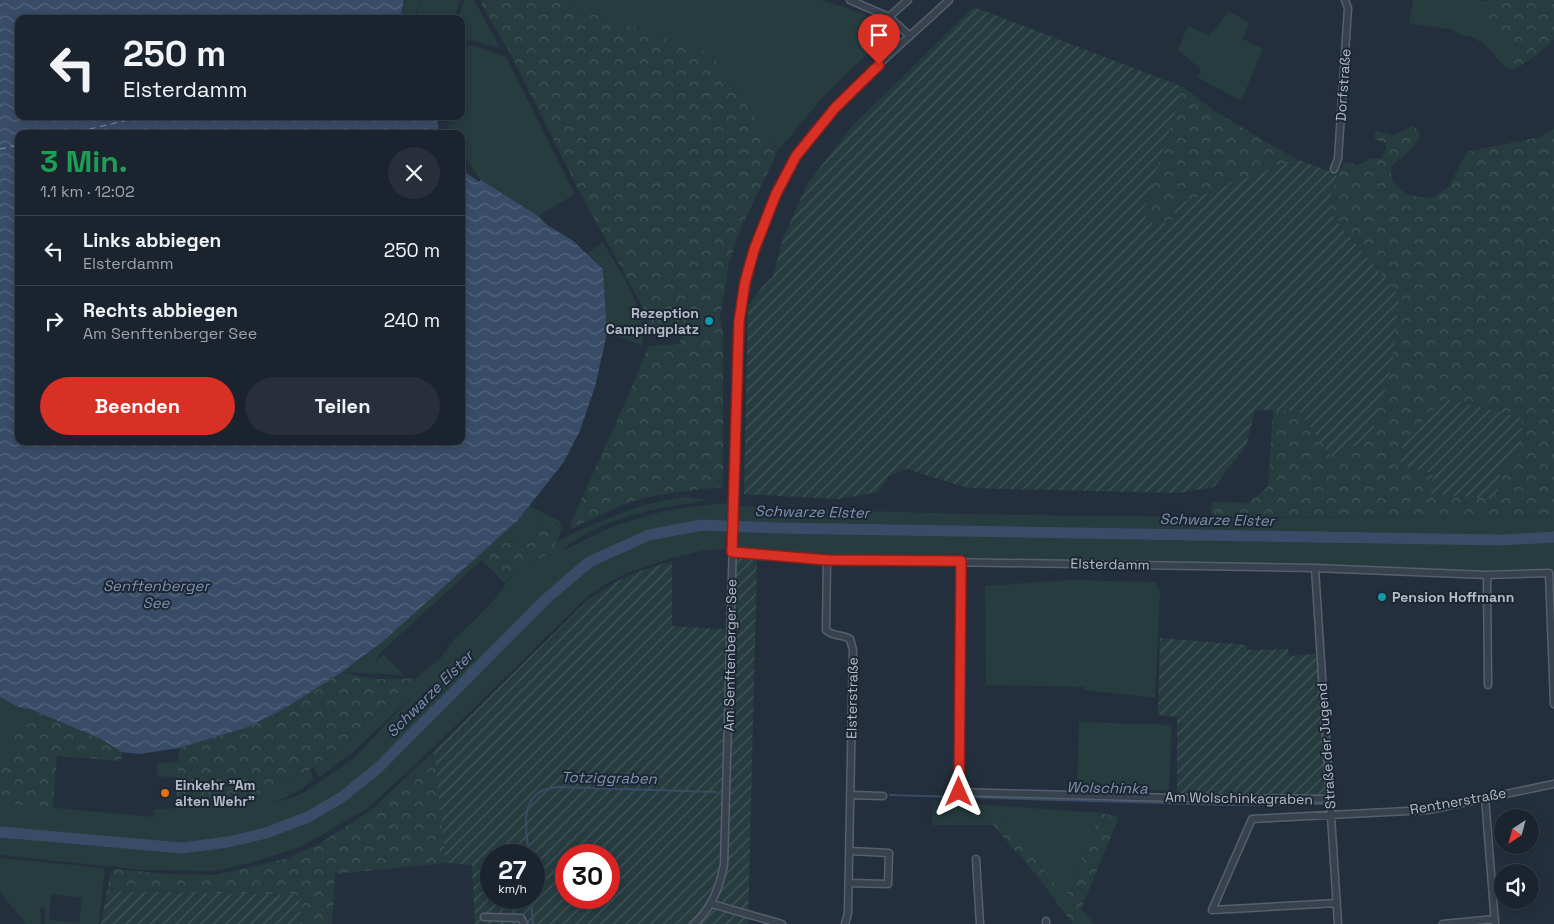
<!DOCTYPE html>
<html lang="de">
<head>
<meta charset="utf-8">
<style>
	body { margin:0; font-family:"Space Grotesk",sans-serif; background:#282f3a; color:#f1f3f6; height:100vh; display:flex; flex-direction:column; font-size:19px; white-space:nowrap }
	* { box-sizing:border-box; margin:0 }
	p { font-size:16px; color:#a0a4aa }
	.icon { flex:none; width:28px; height:28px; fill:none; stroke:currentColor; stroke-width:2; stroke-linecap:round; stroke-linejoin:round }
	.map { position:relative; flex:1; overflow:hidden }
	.drawer { position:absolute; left:15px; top:130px; width:450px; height:315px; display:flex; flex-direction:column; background:#1b232e; border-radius:10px; box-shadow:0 2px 8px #0003,0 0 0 1px #39404a }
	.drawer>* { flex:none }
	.hud { position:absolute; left:15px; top:15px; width:450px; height:105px; border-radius:10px; box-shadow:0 2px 8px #0003,0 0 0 1px #39404a; background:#1b232e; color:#f1f3f6; overflow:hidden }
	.needle { width:32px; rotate:216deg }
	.buttons { position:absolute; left:1494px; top:809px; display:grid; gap:10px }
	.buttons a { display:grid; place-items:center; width:45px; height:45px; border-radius:50%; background:#1b232e; box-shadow:0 2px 8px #0003,0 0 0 1px #39404a; font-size:25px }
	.speed { position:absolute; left:480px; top:844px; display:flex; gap:10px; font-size:25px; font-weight:700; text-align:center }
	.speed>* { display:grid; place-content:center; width:65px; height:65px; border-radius:50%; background:#1b232e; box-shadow:0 2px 8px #0003,0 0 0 1px #39404a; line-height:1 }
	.speed small { font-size:12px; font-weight:400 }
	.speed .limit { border:8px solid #d22; background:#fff; color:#111 }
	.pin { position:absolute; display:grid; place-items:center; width:42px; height:42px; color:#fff; margin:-51px -21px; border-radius:50% 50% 50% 0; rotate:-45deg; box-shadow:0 0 5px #0007 }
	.pin .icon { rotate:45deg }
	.me { position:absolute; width:55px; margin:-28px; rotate:0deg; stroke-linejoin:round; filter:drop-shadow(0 0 4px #0008) }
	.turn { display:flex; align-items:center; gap:18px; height:105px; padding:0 25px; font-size:22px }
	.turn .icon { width:65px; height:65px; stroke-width:2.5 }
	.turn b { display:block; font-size:35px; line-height:42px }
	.round { display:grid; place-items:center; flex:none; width:52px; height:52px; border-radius:26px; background:#282f3a }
	.headline { display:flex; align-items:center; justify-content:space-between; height:85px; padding:0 25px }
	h1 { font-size:30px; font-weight:800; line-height:38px; color:#1e9e55 }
	.cta { display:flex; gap:10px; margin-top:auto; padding:10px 25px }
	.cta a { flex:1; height:58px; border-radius:30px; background:#d93025; color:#fff; font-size:20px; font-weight:800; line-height:58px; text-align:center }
	.cta a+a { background:#282f3a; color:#f1f3f6 }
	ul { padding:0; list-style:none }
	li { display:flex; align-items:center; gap:15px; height:70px; padding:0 25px; border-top:1px solid #39404a }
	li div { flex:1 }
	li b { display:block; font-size:19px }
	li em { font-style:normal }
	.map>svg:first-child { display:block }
</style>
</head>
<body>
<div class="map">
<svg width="1554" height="924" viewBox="0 0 1554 924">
	<defs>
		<pattern id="forest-crowns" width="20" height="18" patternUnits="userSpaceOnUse" patternTransform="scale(1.25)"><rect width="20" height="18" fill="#263c3f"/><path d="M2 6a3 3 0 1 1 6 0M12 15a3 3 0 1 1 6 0" fill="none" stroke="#435659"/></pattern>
		<pattern id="garden-furrows" width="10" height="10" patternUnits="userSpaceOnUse" patternTransform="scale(1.25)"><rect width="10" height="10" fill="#263c3f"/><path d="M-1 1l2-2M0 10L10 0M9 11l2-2" fill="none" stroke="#435659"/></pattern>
		<pattern id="water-waves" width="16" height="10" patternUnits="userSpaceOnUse" patternTransform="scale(1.25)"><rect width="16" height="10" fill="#394c67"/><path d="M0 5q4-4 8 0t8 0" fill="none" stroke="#53647b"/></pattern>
	</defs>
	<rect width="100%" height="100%" fill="#242f3e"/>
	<!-- grass -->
	<path fill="#263c3f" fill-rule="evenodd" d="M405,0H420L414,19H401Z
		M421,0H460L454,19H415Z
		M464,0H474L500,48L475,41L461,39V19H458Z
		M571,0H820L848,8L886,24L889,17L898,24L822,98L778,151L712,54L596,15H585L582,17Z
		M1413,0H1476L1486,2L1485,12L1503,33H1510L1516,48L1507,54L1503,65L1484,44L1471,37L1465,36L1452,30L1409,23Z
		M1229,11L1250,23L1243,39L1263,49L1241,101L1197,77L1201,69C1192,63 1188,56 1178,51L1188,25L1209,36Z
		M461,45L475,46L506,57L575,194L538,216L481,180L461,153V134H451L446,116H461Z
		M603,242C619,270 649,312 642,345L607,333L603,269L588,253Z
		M686,497L709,500C658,508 600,517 560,552L614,526L664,511L721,503L727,504L725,549L702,551L672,558L627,573L609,582L587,597L433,748L368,808L301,847L250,863L216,871L142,870L0,855V803L154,817L155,809L212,807L263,793L310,770L314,780L300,790L272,804L302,794L354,758L412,696L352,753L318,778L314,768L344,746L413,678L415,679L440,659L455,638L476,619L499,594L508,580L521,568L544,557L556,543L575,532L634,508L665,500Z
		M529,506L560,521L562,528L553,524L543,523L527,533L495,548L381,652L375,661L384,655L404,675L342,672L387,638L518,520Z
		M739,506C995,518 1252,518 1508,518L1554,517V572L1487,575L1315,568L827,555L738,549Z
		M1070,580L1155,582L1160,591L1155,698L1085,690L1084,687L986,685L985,586Z
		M0,697L18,707L30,709L32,719V723L25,725L24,753L0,751Z
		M1079,722L1172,725L1169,791L1077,788Z
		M179,761L178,778L157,776V764Z
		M933,801L1100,813L1066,896L1002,818L993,825H932Z
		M0,858L105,868L99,924H45V908L40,907L41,924H26L0,892ZM51,894L82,898L79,923L49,920Z"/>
	<!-- forest -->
	<path fill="url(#forest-crowns)" fill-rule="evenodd" d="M481,0H571L582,17L585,15H596L712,54L778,151L741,228L729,264L720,317L723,334V487C692,490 661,493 631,502C611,509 591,520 571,529V522L616,423L649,346L680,344L681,337L666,325L648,333L647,315L579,191L511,55L483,7Z
		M1486,0H1554V39C1541,53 1529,62 1512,70L1503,65L1507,54L1516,47L1510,33H1503L1494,29L1485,12Z
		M1183,87L1216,112L1296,159L1174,206L1176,219L1156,226L1143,213Z
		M1413,126L1418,130L1420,136C1414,150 1403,156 1392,166L1391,174L1393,182L1400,189L1408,195L1427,198L1434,197L1448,187L1467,152L1539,137L1554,129V517L1508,518L1211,517L1212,502L1248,503L1268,487L1273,410L1299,411L1332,458L1399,295L1333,217L1331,194L1337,174L1343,164L1349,162L1358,166L1371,158L1381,159L1386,149L1385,143L1375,139L1374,130L1393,135ZM1444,398L1431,493L1433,473L1400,466L1403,443Z
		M543,523L553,524L562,528L556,543L551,550L544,557L521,568L504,583L482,560L495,548L527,533Z
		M342,672C365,679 389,681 413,678L344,746L314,768L263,793L212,807L176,808L179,748L248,727L287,707Z
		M30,709L101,739L122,752L121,761L57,756L53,808L0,803V751L24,753C16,744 10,740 14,728L32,723V719Z
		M434,751L446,863L335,874L332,924H302L299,895L107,891L110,874L114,869L168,874L216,875L288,858L317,845L370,811Z
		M1100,813L1119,817L1081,909L1094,924H1073L1041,881L993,825L1002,818L1066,896Z"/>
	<!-- garden -->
	<path fill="url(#garden-furrows)" fill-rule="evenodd" d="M974,7L1183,87L1143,213L1156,226L1176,219L1173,206L1296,159L1337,174L1331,194L1333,217L1399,295L1392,365L1371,437L1332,458L1299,411L1255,410L1246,446L1214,487L1178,493L968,488L906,469L888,476L878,492L838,499L744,494L748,306L763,286L773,277L783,238L808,183L853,125Z
		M1444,398L1522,418L1520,455L1502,462L1495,499L1431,494L1433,473L1400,466L1403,443Z
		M735,557L757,560L748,924H475L472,865L446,863L434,751L588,600C617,579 637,571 672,561V626L734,630ZM491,855H534V898H491ZM566,855H609V898H566Z
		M1160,638L1246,645L1247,650L1288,649L1289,656L1316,654L1327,796L1177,794V717L1158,715Z
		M107,891L299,895L302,924H101Z"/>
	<!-- water -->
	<path fill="url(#water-waves)" d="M0,0H404L400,19H19V116H436L440,134H19V441H461V169L479,182L481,180L538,216L547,225L572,240L603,269L607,333L595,387L579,433L563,463L518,520L387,638L342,672L287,707L248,727L179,748L139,754L122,752L101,739L30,709L18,707L0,697Z"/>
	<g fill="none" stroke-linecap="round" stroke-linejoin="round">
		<!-- stream -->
		<path stroke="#394c67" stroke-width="2" d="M890,795L1232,805L1322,804
			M529,855C527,834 519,804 541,791C546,789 552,788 557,787L716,792
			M531,898L533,924"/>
		<!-- river -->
		<path stroke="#394c67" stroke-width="11" d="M0,832L182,848L228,842L266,833L308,817L342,797L377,769L545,600L589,562L649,535L702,525L776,528L1501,540L1554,537"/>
		<!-- ferry -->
		<path stroke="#7c92b1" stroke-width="1" stroke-dasharray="6 5" stroke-linecap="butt" d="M68,134L146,116
			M0,149L19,145"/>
		<!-- minor casing -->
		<g stroke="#565f6c" stroke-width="9">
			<path id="minor" d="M850,0L889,17L910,36
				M889,17L908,0
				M1334,169L1338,159L1348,8L1345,0
				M732,552L827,560L1315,568L1487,575L1549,573L1554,704
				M827,560L826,630C833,637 842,634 850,639L853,650L848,913L845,924
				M961,561L959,792L1173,798L1330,799
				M1315,568L1338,924
				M1487,575L1488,685
				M850,795L883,796
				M1485,797L1495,924
				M976,859L980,924
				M849,883L888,884L889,853L850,851
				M1337,903L1212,910L1252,819L1428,810L1554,784
				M712,904L782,924
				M484,917L521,918L524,924
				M1046,921V924
				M694,924C712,908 719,888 724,865L739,322C747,272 759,225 783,181C788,172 792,162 797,154C839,95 897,49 949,0
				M1443,924L1495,919"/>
		</g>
		<!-- minor -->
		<use href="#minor" stroke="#38414e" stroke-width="6"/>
	</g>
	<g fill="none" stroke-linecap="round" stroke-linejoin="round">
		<!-- route casing -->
		<g stroke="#8d1f18" stroke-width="12">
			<path id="route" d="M879,65L835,108L796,156L776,194L754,250L745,282L739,322L732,552L827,560L961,561L959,792"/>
		</g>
		<!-- route -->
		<use href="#route" stroke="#d93025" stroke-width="9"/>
	</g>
	<!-- markers -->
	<g fill="#0f9aa8" stroke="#1d2633" stroke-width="2">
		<circle cx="709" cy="321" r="5"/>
		<circle cx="1382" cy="597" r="5"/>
	</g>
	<circle fill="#e8710a" stroke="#1d2633" stroke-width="2" cx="165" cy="793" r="5"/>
	<g text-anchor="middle" stroke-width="4" stroke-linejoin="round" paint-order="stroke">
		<!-- street labels -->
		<g font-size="14" fill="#b4bcc9" stroke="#1d2633">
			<text transform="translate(1343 85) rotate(-86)" y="5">Dorfstraße</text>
			<text transform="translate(1110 564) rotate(1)" y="5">Elsterdamm</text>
			<text transform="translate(730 655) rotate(-89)" y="5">Am Senftenberger See</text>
			<text transform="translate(852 698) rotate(-89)" y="5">Elsterstraße</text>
			<text transform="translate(1326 746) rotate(-94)" y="5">Straße der Jugend</text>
			<text transform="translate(1239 798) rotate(1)" y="5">Am Wolschinkagraben</text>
			<text transform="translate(1458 801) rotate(-10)" y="5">Rentnerstraße</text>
		</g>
		<!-- poi labels -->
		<g font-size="14" font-weight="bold" fill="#b4bcc9" stroke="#1d2633" text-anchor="start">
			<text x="699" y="318" text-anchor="end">Rezeption<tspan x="699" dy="16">Campingplatz</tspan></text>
			<text x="1392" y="602">Pension Hoffmann</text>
			<text x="175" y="790">Einkehr "Am<tspan x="175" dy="16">alten Wehr"</tspan></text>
		</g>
		<!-- water labels -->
		<g font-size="15" font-style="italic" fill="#7c92b1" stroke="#1d2633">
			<text transform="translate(812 512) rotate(1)" y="5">Schwarze Elster</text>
			<text transform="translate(1217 520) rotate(1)" y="5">Schwarze Elster</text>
			<text x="156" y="591">Senftenberger<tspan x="156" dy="17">See</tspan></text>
			<text transform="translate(430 694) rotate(-45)" y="5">Schwarze Elster</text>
			<text transform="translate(609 778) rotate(1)" y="5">Totziggraben</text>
			<text transform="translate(1107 788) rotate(1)" y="5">Wolschinka</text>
		</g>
	</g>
</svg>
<div class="buttons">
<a><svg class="needle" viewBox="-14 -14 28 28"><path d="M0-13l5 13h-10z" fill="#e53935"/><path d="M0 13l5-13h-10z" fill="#a0a4aa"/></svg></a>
<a><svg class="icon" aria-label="sound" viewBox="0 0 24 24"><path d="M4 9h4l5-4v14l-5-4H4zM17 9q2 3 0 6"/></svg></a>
</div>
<div class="speed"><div>27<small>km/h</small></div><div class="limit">30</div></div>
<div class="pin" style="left:879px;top:65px;background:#d93025"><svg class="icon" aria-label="arrive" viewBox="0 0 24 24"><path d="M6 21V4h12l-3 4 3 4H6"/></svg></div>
<svg class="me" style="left:959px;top:792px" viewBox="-20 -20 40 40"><path d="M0-17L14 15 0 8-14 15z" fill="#d93025" stroke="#fff" stroke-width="4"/></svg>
<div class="hud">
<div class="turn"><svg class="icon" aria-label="left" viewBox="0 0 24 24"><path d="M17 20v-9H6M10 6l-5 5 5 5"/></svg><div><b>250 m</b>Elsterdamm</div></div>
</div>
<section class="drawer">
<div class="headline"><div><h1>3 Min.</h1><p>1.1 km · 12:02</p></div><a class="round"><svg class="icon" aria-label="close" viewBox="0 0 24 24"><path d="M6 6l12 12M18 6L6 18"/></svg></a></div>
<ul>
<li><svg class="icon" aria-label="left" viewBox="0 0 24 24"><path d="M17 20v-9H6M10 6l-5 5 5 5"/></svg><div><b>Links abbiegen</b><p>Elsterdamm</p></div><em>250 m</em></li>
<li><svg class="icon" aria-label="right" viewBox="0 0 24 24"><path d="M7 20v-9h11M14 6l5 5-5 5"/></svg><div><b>Rechts abbiegen</b><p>Am Senftenberger See</p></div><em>240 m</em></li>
</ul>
<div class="cta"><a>Beenden</a><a>Teilen</a></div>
</section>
</div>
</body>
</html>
